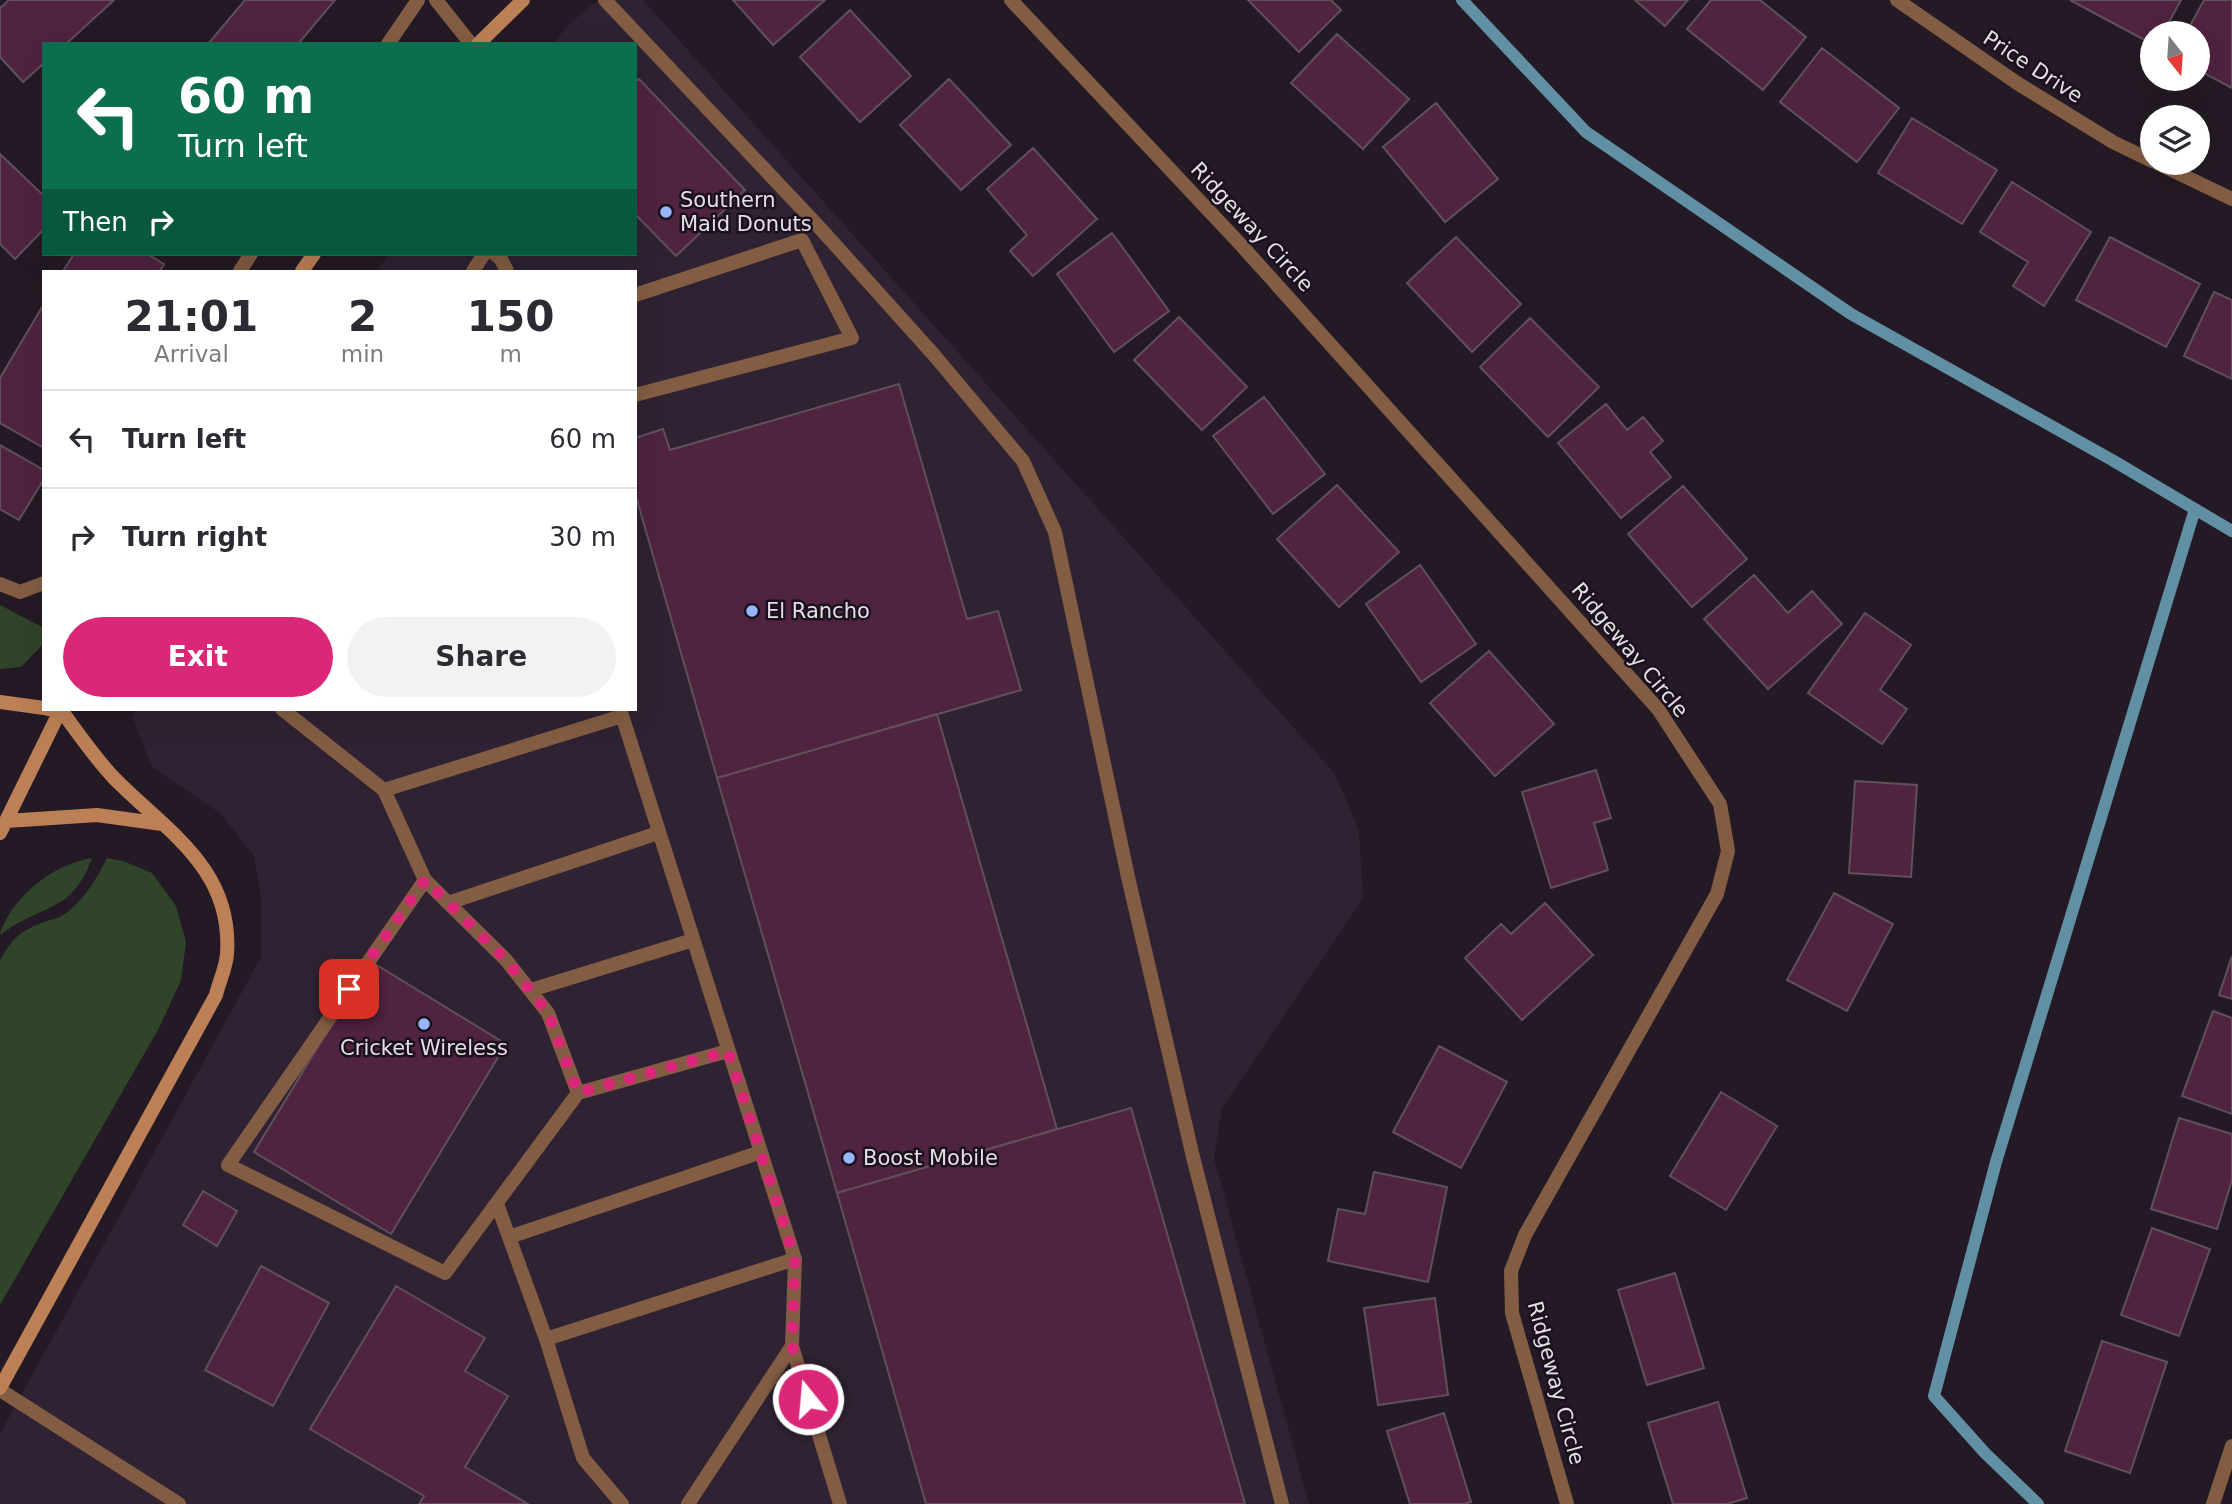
<!DOCTYPE html>
<html lang="en">
<head>
<meta charset="utf-8">
<style>
	body { margin:0; font-family:"DejaVu Sans",sans-serif; background:#f2f2f3; color:#2b2b33; height:100vh; display:flex; flex-direction:column; font-size:26px; white-space:nowrap }
	* { box-sizing:border-box; margin:0 }
	p { font-size:23px; color:#7c7c81 }
	.icon { flex:none; width:38px; height:38px; fill:none; stroke:currentColor; stroke-width:2; stroke-linecap:round; stroke-linejoin:round }
	.map { position:relative; flex:1; overflow:hidden }
	.side { position:absolute; left:42px; top:270px; width:595px; height:441px; display:flex; flex-direction:column; background:#fff; border-radius:0px; box-shadow:0 7px 28px #0002 }
	.side>* { flex:none }
	.guide { position:absolute; left:42px; top:42px; width:595px; height:214px; border-radius:0px; box-shadow:0 7px 28px #0002; background:#0b6e4f; color:#fff; overflow:hidden }
	.needle { width:46px; rotate:163deg }
	.buttons { position:absolute; left:2140px; top:21px; display:grid; gap:14px }
	.buttons a { display:grid; place-items:center; width:70px; height:70px; border-radius:50%; background:#fff; box-shadow:0 7px 28px #0002; font-size:35px }
	.pin { position:absolute; display:grid; place-items:center; width:60px; height:60px; color:#fff; margin:-30px; border-radius:14px; box-shadow:0 4px 10px #0006 }
	.me { position:absolute; width:77px; margin:-38px; rotate:343deg; stroke-linejoin:round; filter:drop-shadow(0 0 5px #0008) }
	.turn { display:flex; align-items:center; gap:24px; height:147px; padding:0 21px; font-size:32px }
	.turn .icon { width:91px; height:91px; stroke-width:2.5 }
	.turn b { display:block; font-size:49px; line-height:60px }
	.then { display:flex; align-items:center; height:66px; padding:0 21px; background:#0003; gap:14px; font-size:26px }
	.eta { display:flex; justify-content:space-evenly; align-items:center; height:119px; text-align:center }
	.eta b { font-size:42px; font-weight:600; line-height:49px }
	.action { display:flex; gap:14px; margin-top:auto; padding:14px 21px }
	.action a { flex:1; height:80px; border-radius:42px; background:#db2777; color:#fff; font-size:28px; font-weight:600; line-height:80px; text-align:center }
	.action a+a { background:#f2f2f3; color:#2b2b33 }
	ul { padding:0; list-style:none }
	li { display:flex; align-items:center; gap:21px; height:98px; padding:0 21px; border-top:2px solid #e1e1e2 }
	li div { flex:1 }
	li b { display:block; font-size:26px }
	li em { font-style:normal }
	.map>svg:first-child { display:block }
</style>
</head>
<body>
<div class="map">
<svg width="2232" height="1504" viewBox="0 0 2232 1504">
	<rect width="100%" height="100%" fill="#241a25"/>
	<!-- built -->
	<path fill="#2f2232" d="M598,0H643L1335,774L1359,831L1363,898L1222,1108L1214,1158L1309,1504H0V1434L261,957V896L254,856L220,813L152,767L132,717L137,709H635V271H377L388,254H635V44H553L569,24Z"/>
	<!-- green -->
	<path fill="#30442a" d="M0,605L44,628V643L21,667L0,669Z
		M92,858C72,915 40,903 1,935L0,933C14,895 52,865 92,858Z
		M107,858L123,861L152,873L176,906L186,942L181,980L159,1028L0,1305V960C13,938 20,931 44,922C49,920 55,919 60,917C82,904 96,880 107,858Z"/>
	<g fill="none" stroke-linecap="round" stroke-linejoin="round">
		<!-- stream -->
		<path stroke="#6190a4" stroke-width="12" d="M1462,0L1586,132L1851,314L2112,460L2232,531
			M2038,1504L1985,1453L1934,1396L1996,1162L2195,509"/>
	</g>
	<!-- building -->
	<path fill="#502341" stroke="#5f5059" stroke-width="2" d="M9,0H114L66,44H44V63L23,82L0,57V8Z
		M245,0H335L298,44H208Z
		M733,0H825L773,45Z
		M1248,0H1331L1341,10L1299,52Z
		M1635,0H1688L1665,26Z
		M1711,0H1760L1806,37L1763,90L1687,29Z
		M2070,0H2181L2163,33H2152V44Z
		M2204,0H2232V88L2198,70V33H2186Z
		M850,10L911,76L860,122L800,57Z
		M1337,34L1409,99L1363,149L1291,83Z
		M1822,48L1899,108L1857,162L1780,102Z
		M639,79L745,190L676,256L635,214V82Z
		M949,79L1011,145L961,190L900,125Z
		M1436,103L1498,179L1445,222L1383,147Z
		M1912,118L1997,170L1962,224L1878,173Z
		M1033,148L1097,219L1033,276L1010,251L1027,235L987,189Z
		M0,154L44,196V229L15,259L0,244Z
		M2012,182L2091,232L2044,306L2013,286L2028,262L1980,232Z
		M1112,233L1169,311L1114,352L1057,274Z
		M1456,237L1521,304L1472,352L1407,283Z
		M2110,237L2200,284L2166,347L2076,300Z
		M74,254H147L164,264L160,271H63Z
		M2214,292L2232,300V379L2184,356Z
		M44,304V448L0,423V378Z
		M1179,317L1247,387L1202,430L1134,360Z
		M1530,318L1599,387L1548,437L1480,367Z
		M899,384L967,619L998,611L1021,690L717,778L635,493V438L663,429L670,450Z
		M1264,397L1325,474L1273,514L1213,436Z
		M1606,404L1627,430L1643,417L1663,441L1650,452L1671,477L1621,518L1558,443Z
		M0,445L44,470V479L19,520L0,509Z
		M1337,485L1399,552L1339,607L1277,539Z
		M1683,486L1747,559L1692,607L1628,534Z
		M1420,565L1476,644L1421,682L1366,604Z
		M1754,575L1788,613L1812,591L1842,624L1768,689L1704,619Z
		M1865,613L1911,645L1880,690L1907,709L1882,744L1808,693Z
		M1489,651L1554,724L1495,776L1430,703Z
		M937,714L1057,1129L837,1193L717,778Z
		M1596,770L1611,818L1594,823L1608,870L1551,888L1522,792Z
		M1855,781L1917,785L1911,877L1849,873Z
		M1834,893L1893,924L1847,1011L1787,980Z
		M1545,903L1593,955L1522,1020L1465,958L1501,924L1511,934Z
		M2232,956V999L2219,995Z
		M370,961L506,1044L391,1234L254,1152Z
		M2213,1011L2232,1018V1114L2182,1096Z
		M1439,1046L1507,1082L1461,1168L1393,1132Z
		M1721,1092L1777,1126L1726,1210L1670,1176Z
		M1131,1108L1245,1504H926L837,1193Z
		M2179,1118L2232,1134V1180L2217,1229L2151,1209Z
		M1374,1172L1447,1187L1428,1282L1328,1261L1338,1209L1365,1214Z
		M203,1191L237,1211L217,1246L183,1225Z
		M2152,1228L2210,1249L2179,1336L2121,1315Z
		M261,1266L329,1303L273,1406L205,1370Z
		M1675,1273L1704,1368L1647,1385L1618,1290Z
		M396,1286L485,1338L465,1371L508,1396L465,1467L528,1504H419L424,1496L310,1429Z
		M1435,1298L1448,1395L1378,1405L1364,1308Z
		M2102,1341L2167,1362L2130,1473L2065,1451Z
		M1718,1402L1747,1498L1727,1504H1673L1648,1423Z
		M1444,1413L1471,1502L1464,1504H1410L1387,1431Z"/>
	<g fill="none" stroke-linecap="round" stroke-linejoin="round">
		<!-- service -->
		<path stroke="#835d43" stroke-width="14" d="M436,0L471,44
			M605,0L819,227L934,355L1023,461L1055,532L1128,877L1193,1157L1282,1504
			M388,44L418,0
			M495,254L501,259L507,271
			M240,271L251,254
			M473,271L484,254
			M635,295L802,240L852,338L635,395
			M0,584L20,592L44,583
			M282,709L384,790L425,880L506,960L548,1013L578,1093L445,1273L228,1165L425,880
			M620,709L795,1259L792,1346L688,1504
			M384,790L622,716
			M448,903L658,833
			M531,990L693,940
			M578,1093L728,1051
			M497,1204L546,1339L583,1458L622,1504
			M509,1237L761,1152
			M546,1339L795,1259
			M792,1346L840,1504
			M0,1390L179,1504"/>
		<!-- minor -->
		<path stroke="#835d43" stroke-width="14" d="M1011,0L1242,246L1658,709L1720,804L1728,851L1717,894L1525,1235L1511,1271L1512,1313L1567,1504
			M1897,0L2017,83L2113,142L2152,161
			M2157,163L2232,199
			M2213,1504L2232,1446"/>
		<!-- secondary -->
		<path stroke="#bd8056" stroke-width="14" d="M478,44L523,0
			M302,271L314,254
			M0,702L44,708
			M7,821L97,815L162,824
			M0,833L61,709
			M0,1388L216,995C219,982 226,968 227,954C233,868 166,831 114,778C94,757 78,733 61,710L48,709"/>
	</g>
	<g fill="none" stroke-linecap="round" stroke-linejoin="round">
		<!-- route -->
		<path stroke="#db2777" stroke-width="12" stroke-dasharray="0 21.6" d="M349,989L425,880L506,960L548,1013L578,1093L728,1051L795,1259L792,1346L808,1399"/>
	</g>
	<!-- markers -->
	<g fill="#97b6fd" stroke="#1a111c" stroke-width="2.5">
		<circle cx="666" cy="212" r="7"/>
		<circle cx="752" cy="611" r="7"/>
		<circle cx="424" cy="1024" r="7"/>
		<circle cx="849" cy="1158" r="7"/>
	</g>
	<g text-anchor="middle" stroke-width="5" stroke-linejoin="round" paint-order="stroke">
		<!-- street labels -->
		<g font-size="21" fill="#e5dee6" stroke="#1a111c">
			<text transform="translate(2033 67) rotate(33)" y="7">Price Drive</text>
			<text transform="translate(1252 227) rotate(47)" y="7">Ridgeway Circle</text>
			<text transform="translate(1630 650) rotate(50)" y="7">Ridgeway Circle</text>
			<text transform="translate(1556 1383) rotate(75)" y="7">Ridgeway Circle</text>
		</g>
		<!-- poi labels -->
		<g font-size="21" fill="#e5dee6" stroke="#1a111c" text-anchor="start">
			<text x="680" y="207">Southern<tspan x="680" dy="24">Maid Donuts</tspan></text>
			<text x="766" y="618">El Rancho</text>
			<text x="424" y="1055" text-anchor="middle">Cricket Wireless</text>
			<text x="863" y="1165">Boost Mobile</text>
		</g>
	</g>
</svg>
<div class="buttons">
<a><svg class="needle" viewBox="-14 -14 28 28"><path d="M0-13l5 13h-10z" fill="#e53935"/><path d="M0 13l5-13h-10z" fill="#7c7c81"/></svg></a>
<a><svg class="icon" aria-label="layers" viewBox="0 0 24 24"><path d="M12 4l9 5-9 5-9-5zM3 14l9 5 9-5"/></svg></a>
</div>
<div class="pin" style="left:349px;top:989px;background:#d93025"><svg class="icon" aria-label="arrive" viewBox="0 0 24 24"><path d="M6 21V4h12l-3 4 3 4H6"/></svg></div>
<svg class="me" style="left:808px;top:1399px" viewBox="-20 -20 40 40"><circle r="17" fill="#db2777" stroke="#fff" stroke-width="3"/><path d="M0-11L8 9 0 5-8 9z" fill="#fff"/></svg>
<div class="guide">
<div class="turn"><svg class="icon" aria-label="left" viewBox="0 0 24 24"><path d="M17 20v-9H6M10 6l-5 5 5 5"/></svg><div><b>60 m</b>Turn left</div></div>
<div class="then">Then<svg class="icon" aria-label="right" viewBox="0 0 24 24"><path d="M7 20v-9h11M14 6l5 5-5 5"/></svg></div>
</div>
<section class="side">
<div class="eta">
<div><b>21:01</b><p>Arrival</p></div>
<div><b>2</b><p>min</p></div>
<div><b>150</b><p>m</p></div>
</div>
<ul>
<li><svg class="icon" aria-label="left" viewBox="0 0 24 24"><path d="M17 20v-9H6M10 6l-5 5 5 5"/></svg><div><b>Turn left</b></div><em>60 m</em></li>
<li><svg class="icon" aria-label="right" viewBox="0 0 24 24"><path d="M7 20v-9h11M14 6l5 5-5 5"/></svg><div><b>Turn right</b></div><em>30 m</em></li>
</ul>
<div class="action"><a>Exit</a><a>Share</a></div>
</section>
</div>
</body>
</html>
